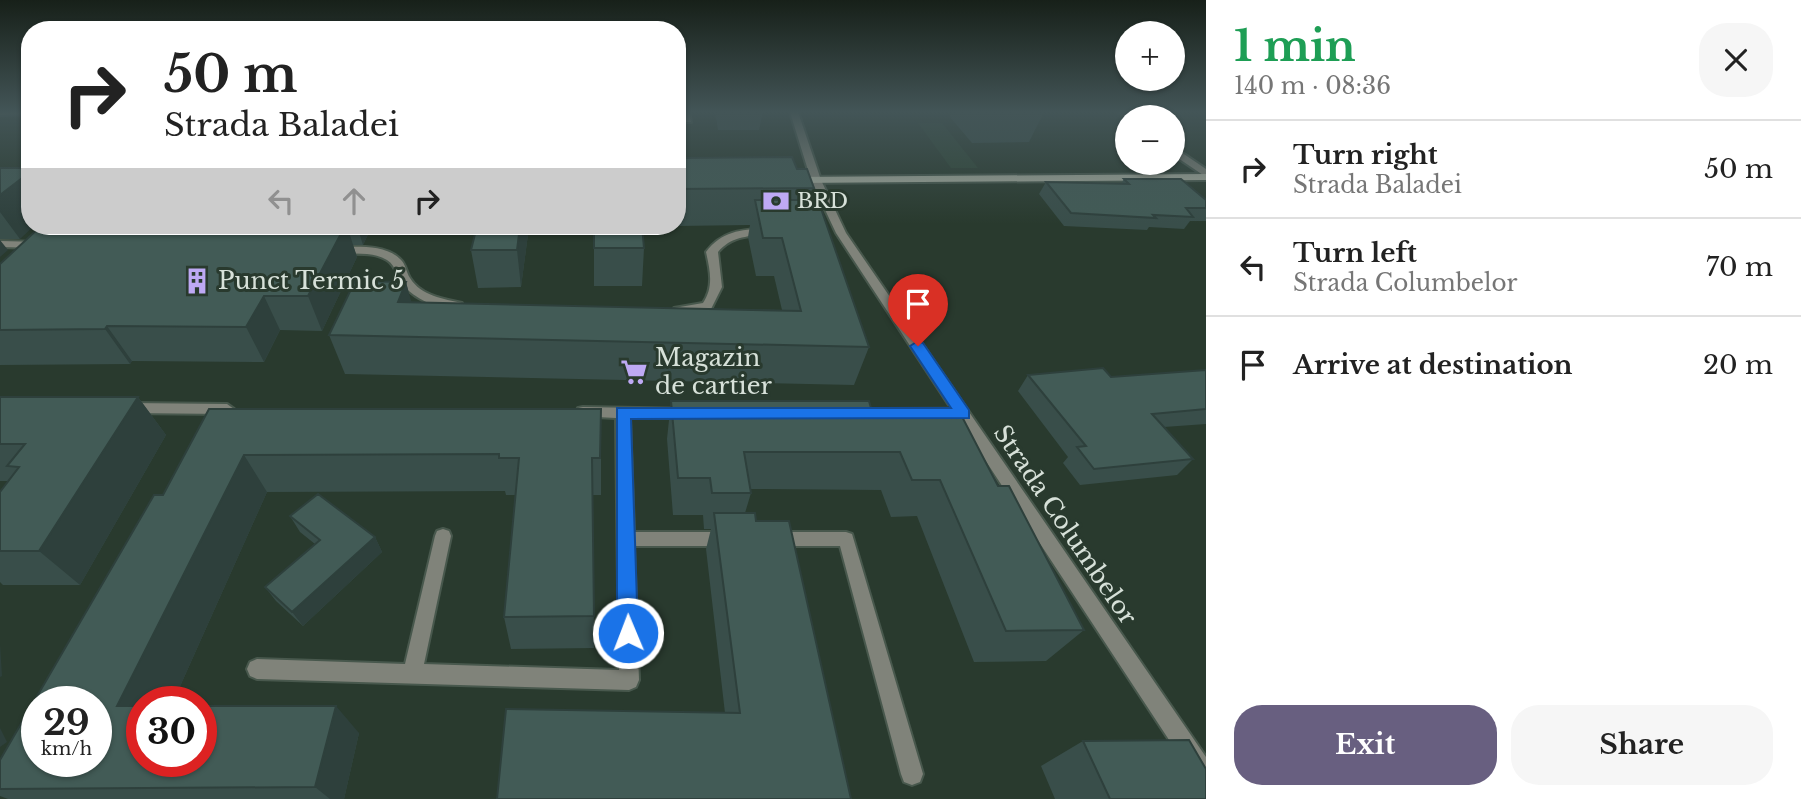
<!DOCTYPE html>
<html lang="en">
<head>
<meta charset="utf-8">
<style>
	body { margin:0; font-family:"Libre Baskerville",serif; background:#f6f6f6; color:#222; height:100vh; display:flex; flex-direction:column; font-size:26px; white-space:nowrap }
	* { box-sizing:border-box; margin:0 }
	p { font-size:23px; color:#767676 }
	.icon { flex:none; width:38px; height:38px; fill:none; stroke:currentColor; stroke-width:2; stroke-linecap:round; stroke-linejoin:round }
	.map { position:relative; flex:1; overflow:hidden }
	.panel { display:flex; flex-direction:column; background:#fff; width:595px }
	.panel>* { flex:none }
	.top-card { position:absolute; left:21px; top:21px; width:665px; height:214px; border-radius:28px; box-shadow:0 2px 5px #0004; background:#fff; color:#222; overflow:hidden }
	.controls { position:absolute; left:1115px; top:21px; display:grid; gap:14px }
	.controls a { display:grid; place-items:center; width:70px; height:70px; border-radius:50%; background:#fff; box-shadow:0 2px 5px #0004; font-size:35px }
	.speed { position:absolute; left:21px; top:686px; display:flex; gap:14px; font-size:35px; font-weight:700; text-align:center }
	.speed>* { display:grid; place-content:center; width:91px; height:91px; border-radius:50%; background:#fff; box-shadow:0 2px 5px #0004; line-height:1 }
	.speed small { font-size:18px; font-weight:400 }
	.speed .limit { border:10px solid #d22; background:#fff; color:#111 }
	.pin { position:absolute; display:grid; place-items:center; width:60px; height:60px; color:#fff; margin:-72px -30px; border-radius:50% 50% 50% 0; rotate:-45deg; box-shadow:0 0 7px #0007 }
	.pin .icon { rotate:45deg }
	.me { position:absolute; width:77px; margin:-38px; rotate:359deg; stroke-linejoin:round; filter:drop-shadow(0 0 5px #0008) }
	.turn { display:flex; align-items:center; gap:24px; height:147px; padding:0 28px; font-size:32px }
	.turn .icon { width:91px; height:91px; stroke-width:2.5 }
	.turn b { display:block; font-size:49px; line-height:60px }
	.lanes { display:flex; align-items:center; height:66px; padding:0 28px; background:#0003; justify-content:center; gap:35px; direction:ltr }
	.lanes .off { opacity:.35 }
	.round { display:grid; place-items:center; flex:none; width:74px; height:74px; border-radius:28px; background:#f6f6f6 }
	.headline { display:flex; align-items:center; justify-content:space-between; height:119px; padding:0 28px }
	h1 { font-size:42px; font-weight:700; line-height:52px; color:#1e9e55 }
	.button { display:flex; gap:14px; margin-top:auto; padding:14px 28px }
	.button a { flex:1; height:80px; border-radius:28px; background:#685f80; color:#fff; font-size:28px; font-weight:700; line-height:80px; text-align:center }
	.button a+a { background:#f6f6f6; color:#222 }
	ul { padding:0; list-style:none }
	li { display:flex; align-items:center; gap:21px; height:98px; padding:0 28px; border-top:2px solid #e0e0e0 }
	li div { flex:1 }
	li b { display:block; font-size:26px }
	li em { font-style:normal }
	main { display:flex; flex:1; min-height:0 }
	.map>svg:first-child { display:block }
</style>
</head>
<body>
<main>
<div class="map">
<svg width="1206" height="799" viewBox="0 0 1206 799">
	<rect width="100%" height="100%" fill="#293a2e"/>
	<!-- built -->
	<path fill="#2e4535" d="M918,123H942L978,168H951Z"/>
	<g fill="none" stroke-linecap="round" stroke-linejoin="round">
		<!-- service casing -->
		<g stroke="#48584d" stroke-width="4">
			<path id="service" d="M0,112H30V114L0,115Z
				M681,112H689L691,122H685Z
				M765,228L770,231L769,233C749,237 732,235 718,252L722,287L711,309L674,314L672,311L674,308L703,303C714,287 710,270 706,252C722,231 741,230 765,228Z
				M0,241L41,242L46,245L41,248L0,247Z
				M337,247C356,247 385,244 400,259C406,264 406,272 410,278C421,296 444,299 462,303L464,306C451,317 415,299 405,287C397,279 397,266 387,260C371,250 351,256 333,252V248Z"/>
		</g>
		<!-- minor casing -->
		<g stroke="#48584d" stroke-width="4">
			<path id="minor" d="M790,112H798L821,180L846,233L1206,757V787L1198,784L836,233L811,180Z
				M1118,112H1128L1134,117L1127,119Z
				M1172,146L1206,169V177L1172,154Z
				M128,403L227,404L234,409L227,414L128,413L121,408Z
				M583,407L694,409L696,413L694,417L689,418H630L634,532H725L731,534L733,539L731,544L725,546H634L639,680L636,687L629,690L257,679L250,676L247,669L250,662L257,659L405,664L435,536L437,531L443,529L449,531L451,536L424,664L619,670L616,418L578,416L576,412L578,408Z
				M777,532H846L852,534L923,774L920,782L912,785L904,782L901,774L840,546H777L771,544L769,539L771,534Z"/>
		</g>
		<!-- secondary casing -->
		<g stroke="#48584d" stroke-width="4">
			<path id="secondary" d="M1206,174V180L794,183L789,180L794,177Z"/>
		</g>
		<!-- service -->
		<use href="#service" fill="#80837a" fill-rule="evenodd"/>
		<!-- minor -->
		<use href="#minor" fill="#80837a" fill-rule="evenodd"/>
		<!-- secondary -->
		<use href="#secondary" fill="#a9afa1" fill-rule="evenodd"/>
	</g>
	<!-- wall -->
	<path fill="#394e4a" d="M715,112H763L759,130H718Z
		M952,112H1044L1029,142L972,143L950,117Z
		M677,158L797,169L814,188L811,200L869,347L854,385L345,374L329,335L406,282L411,303L782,310L774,276H756L748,237L750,225L677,226Z
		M0,167L1,168L20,239H0Z
		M1124,179L1206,200V221H1190L1184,229L1149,227L1147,230L1064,226L1039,194L1046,182L1121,184Z
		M41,226H372L363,245H353L357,257L322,331L280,330L264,362L132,361L130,364L0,365V264Z
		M477,226H662H642L644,248L642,286H594V228L529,227L521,287L478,288L471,250Z
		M1206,370V424L1164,427L1193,459L1177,475L1080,485L1063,463L1068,457L1018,391L1028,375L1111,377Z
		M0,397H138L166,435L80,585H3L0,582V492L8,481H0Z
		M671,401L871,408L998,486L1084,630L1046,661L974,662L917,516L891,517L881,490L750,489L751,493L745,513L756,521L851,799L725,713L706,549L711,529H704L703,515H673L667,439Z
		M209,409H601V495H593L594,648L511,649L504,617L515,495H506L505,491L267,492L173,702H142L359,733L344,799H8L0,796V760L163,495Z
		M290,516L375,537L382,552L303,626L276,601L265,587L315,544L300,532Z
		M1083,741L1206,799H1055L1041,766Z"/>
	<!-- shaded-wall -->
	<path fill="#2e403c" d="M0,167L13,185L30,172V226H34L20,239L0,212Z
		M345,226H347L357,257L322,331L308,296Z
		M357,226H372L363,245Z
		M520,226H529V227L521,287L517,250Z
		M0,240L8,250L0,257Z
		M406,282L416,320L398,302Z
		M264,296L280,330L264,362L246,327Z
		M107,326L132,361L130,364L105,329Z
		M138,397L166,435L80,585L39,551Z
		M244,455L267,492L173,702H142V722L117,706Z
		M375,537L382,552L303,626L292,612Z
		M0,644L2,676L0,677Z
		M336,706L359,733L344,799H330L315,787Z
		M0,728L7,742L0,747Z"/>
	<!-- building -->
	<path fill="#425b56" stroke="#2e403c" stroke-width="2" fill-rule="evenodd" d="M792,157L797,169H807L814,188L677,189V158Z
		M0,168H30V172L0,195Z
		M1124,179H1181L1206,200V208H1186L1193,217L1153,215L1156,218L1071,213L1046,182L1129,184Z
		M755,200H818L869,347L329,335L355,281L406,282L398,302L801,311L782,238H763Z
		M41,226H345L308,296H264L246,327L107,326L105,329L0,330V264Z
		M477,226H520L517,250H471Z
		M594,226H642L644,248H594Z
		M1103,368L1111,377L1206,370V409L1152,414L1193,459L1094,469L1077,447L1086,446L1028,375Z
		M0,397H138L39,551H0V492L19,467L7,466L25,444H0Z
		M671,401H869L871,408L957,407L998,486H1009L1084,630L1006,631L940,480H912L900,452H744L751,493H712L710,478H678Z
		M209,409H601L600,458H592L594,616L504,617L519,458H499V454L244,455L117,706H142V761H201V706H336L315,787L0,789V760L154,495H163ZM37,702H96V761H37Z
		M318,494L375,537L292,612L265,587L320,540L290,516Z
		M714,513H755L756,521H789L851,799H497L506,709L740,713Z
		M1189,740L1206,769V799H1110L1083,741Z"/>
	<!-- sky -->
	<linearGradient id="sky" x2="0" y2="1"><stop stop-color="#172019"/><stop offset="0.5" stop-color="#435557"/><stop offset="1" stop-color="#435557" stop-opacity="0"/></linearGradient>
	<rect width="1206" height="224" fill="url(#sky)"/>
	<!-- route -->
	<path fill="#1a73e8" stroke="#114b97" stroke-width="2" d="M918,341L923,343L969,410V418L631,419L638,633L635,640L628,643L620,640L617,633V408H951L910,346Z"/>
	<!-- icons -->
	<defs>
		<g id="bank-bare" transform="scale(2.1)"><path d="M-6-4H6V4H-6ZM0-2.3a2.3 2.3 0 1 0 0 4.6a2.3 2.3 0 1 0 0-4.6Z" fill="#bea9f4" stroke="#293a2e" stroke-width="2.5" paint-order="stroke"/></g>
		<g id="building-bare" transform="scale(2.1)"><path d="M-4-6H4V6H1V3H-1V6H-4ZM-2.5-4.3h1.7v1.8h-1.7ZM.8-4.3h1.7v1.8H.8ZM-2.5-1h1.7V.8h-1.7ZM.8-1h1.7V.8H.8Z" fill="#bea9f4" stroke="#293a2e" stroke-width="2.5" paint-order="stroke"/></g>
		<g id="supermarket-bare" transform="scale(2.1)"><path d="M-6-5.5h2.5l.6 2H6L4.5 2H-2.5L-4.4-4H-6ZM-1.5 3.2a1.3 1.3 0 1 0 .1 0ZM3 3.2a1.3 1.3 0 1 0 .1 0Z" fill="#bea9f4" stroke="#293a2e" stroke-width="2.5" paint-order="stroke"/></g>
	</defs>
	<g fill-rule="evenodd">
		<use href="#bank-bare" x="776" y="201"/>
		<use href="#building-bare" x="197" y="281"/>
		<use href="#supermarket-bare" x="634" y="372"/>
	</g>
	<g text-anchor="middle" stroke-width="6" stroke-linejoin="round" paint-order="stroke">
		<!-- far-poi labels -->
		<g font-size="21" fill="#d7e1d9" stroke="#293a2e" text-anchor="start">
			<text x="797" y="208">BRD</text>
		</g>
		<!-- poi labels -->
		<g font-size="24" fill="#d7e1d9" stroke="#293a2e" text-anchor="start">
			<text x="218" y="289">Punct Termic 5</text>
			<text x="655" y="366">Magazin<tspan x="655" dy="28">de cartier</tspan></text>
		</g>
		<!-- street labels -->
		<g font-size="24" fill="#d7e1d9" stroke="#293a2e">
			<text transform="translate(1065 525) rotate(56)" y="8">Strada Columbelor</text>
		</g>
	</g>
</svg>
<div class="controls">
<a>+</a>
<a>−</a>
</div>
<div class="speed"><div>29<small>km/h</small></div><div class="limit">30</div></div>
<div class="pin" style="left:918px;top:346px;background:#d93025"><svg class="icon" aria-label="arrive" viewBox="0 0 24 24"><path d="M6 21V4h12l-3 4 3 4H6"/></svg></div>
<svg class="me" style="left:628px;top:633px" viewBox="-20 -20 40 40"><circle r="17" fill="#1a73e8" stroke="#fff" stroke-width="3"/><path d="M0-11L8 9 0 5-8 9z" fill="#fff"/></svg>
<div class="top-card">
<div class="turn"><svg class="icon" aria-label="right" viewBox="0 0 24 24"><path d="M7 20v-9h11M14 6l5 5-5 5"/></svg><div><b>50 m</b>Strada Baladei</div></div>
<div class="lanes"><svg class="icon off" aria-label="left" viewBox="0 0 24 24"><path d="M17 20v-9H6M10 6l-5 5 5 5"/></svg><svg class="icon off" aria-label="ahead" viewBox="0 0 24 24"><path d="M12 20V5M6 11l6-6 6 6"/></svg><svg class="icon" aria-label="right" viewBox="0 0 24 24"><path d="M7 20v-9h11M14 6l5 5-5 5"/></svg></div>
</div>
</div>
<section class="panel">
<div class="headline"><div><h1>1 min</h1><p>140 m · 08:36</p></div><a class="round"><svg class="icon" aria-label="close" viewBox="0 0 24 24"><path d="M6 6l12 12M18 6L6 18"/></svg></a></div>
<ul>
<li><svg class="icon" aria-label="right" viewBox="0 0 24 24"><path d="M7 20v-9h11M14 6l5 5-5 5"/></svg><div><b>Turn right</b><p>Strada Baladei</p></div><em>50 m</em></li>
<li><svg class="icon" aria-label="left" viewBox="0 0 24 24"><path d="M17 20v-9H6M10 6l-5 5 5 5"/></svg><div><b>Turn left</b><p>Strada Columbelor</p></div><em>70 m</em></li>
<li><svg class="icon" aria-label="arrive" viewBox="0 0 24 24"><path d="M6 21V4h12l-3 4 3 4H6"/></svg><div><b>Arrive at destination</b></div><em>20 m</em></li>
</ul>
<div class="button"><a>Exit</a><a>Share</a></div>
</section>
</main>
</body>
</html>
